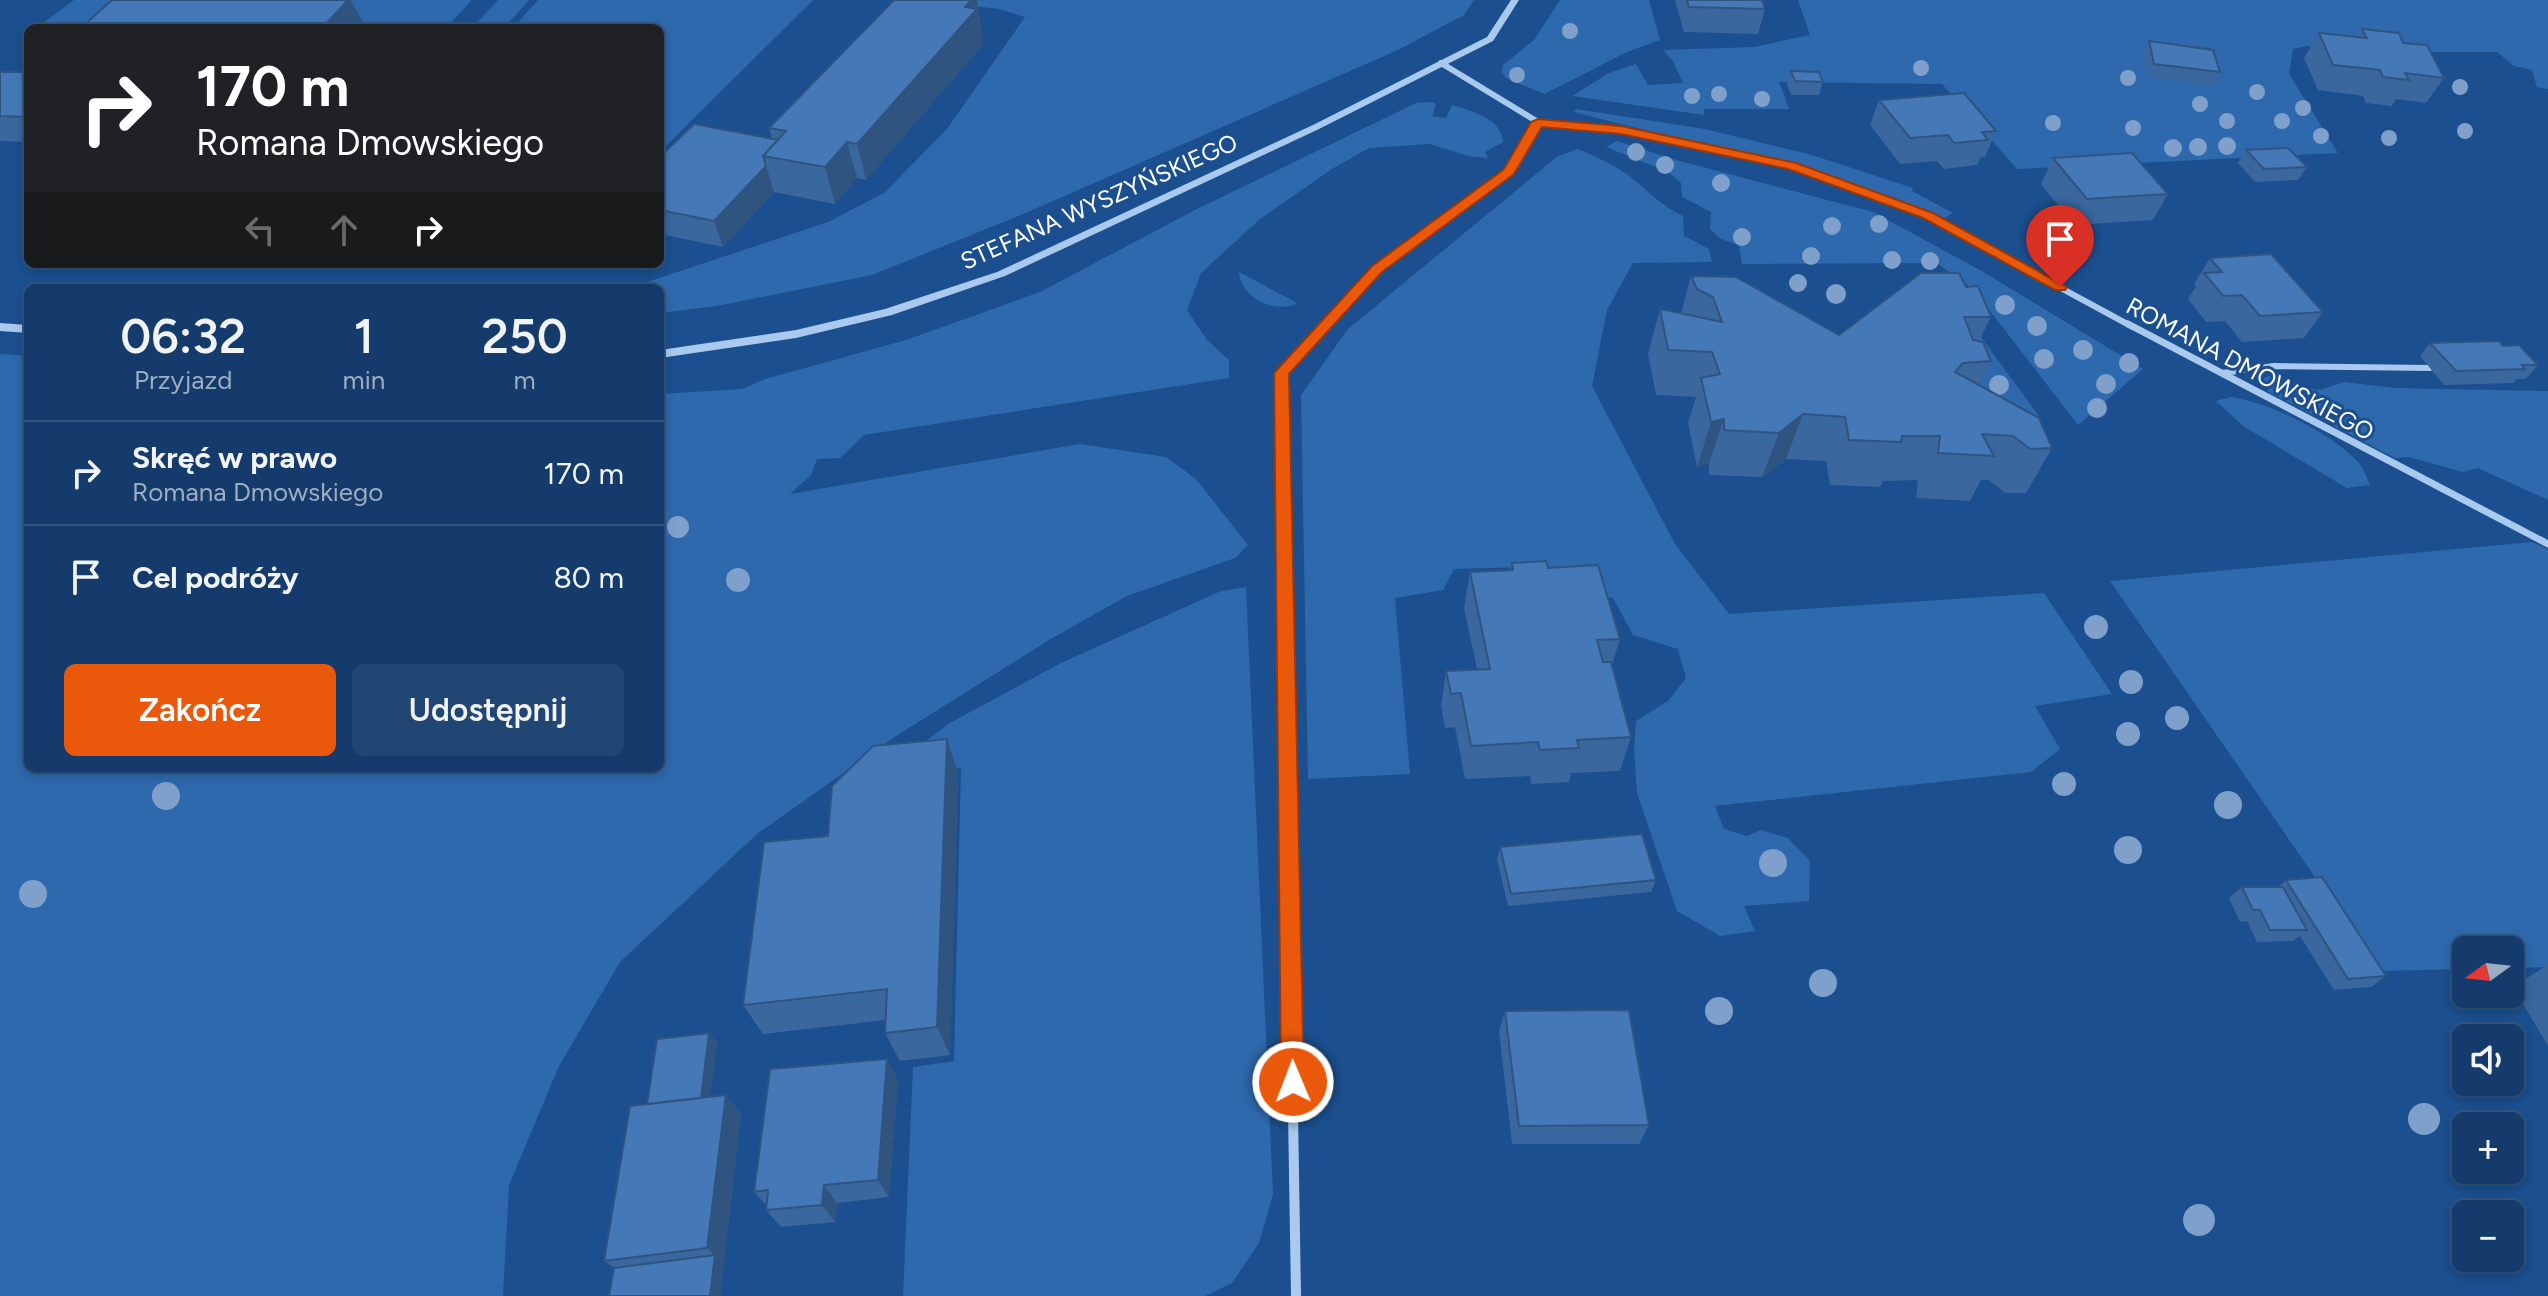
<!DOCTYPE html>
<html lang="pl">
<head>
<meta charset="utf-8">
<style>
	body { margin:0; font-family:Figtree,sans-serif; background:#214673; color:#f1f3f6; height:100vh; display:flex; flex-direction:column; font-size:30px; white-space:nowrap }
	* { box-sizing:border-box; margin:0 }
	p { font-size:26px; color:#9dadc1 }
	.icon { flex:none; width:44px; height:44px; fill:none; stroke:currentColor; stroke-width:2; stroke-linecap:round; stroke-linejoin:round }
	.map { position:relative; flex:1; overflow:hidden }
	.sheet { position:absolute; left:24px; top:284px; width:640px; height:488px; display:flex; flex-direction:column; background:#143b6b; border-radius:12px; box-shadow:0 4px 12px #0003,0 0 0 2px #33557e }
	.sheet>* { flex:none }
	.hud { position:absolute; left:24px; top:24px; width:640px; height:244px; border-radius:12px; box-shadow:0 4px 12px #0003,0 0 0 2px #33557e; background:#202124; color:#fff; overflow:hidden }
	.needle { width:52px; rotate:255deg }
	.controls { position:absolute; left:2452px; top:936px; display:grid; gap:16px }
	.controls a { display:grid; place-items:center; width:72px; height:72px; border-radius:12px; background:#143b6b; box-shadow:0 4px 12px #0003,0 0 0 2px #33557e; font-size:40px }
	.pin { position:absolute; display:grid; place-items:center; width:68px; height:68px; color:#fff; margin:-82px -34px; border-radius:50% 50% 50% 0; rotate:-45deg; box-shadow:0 0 8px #0007 }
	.pin .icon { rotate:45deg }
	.me { position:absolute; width:88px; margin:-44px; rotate:359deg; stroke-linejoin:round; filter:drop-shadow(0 0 6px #0008) }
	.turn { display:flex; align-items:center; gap:28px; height:168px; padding:0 40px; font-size:36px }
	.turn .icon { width:104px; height:104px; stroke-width:2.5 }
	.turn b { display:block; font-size:56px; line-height:68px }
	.lanes { display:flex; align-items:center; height:76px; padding:0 40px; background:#0003; justify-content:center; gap:40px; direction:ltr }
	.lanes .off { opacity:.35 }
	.eta { display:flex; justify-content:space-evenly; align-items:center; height:136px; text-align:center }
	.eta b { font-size:48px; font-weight:600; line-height:56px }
	.primary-button { display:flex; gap:16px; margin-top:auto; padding:16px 40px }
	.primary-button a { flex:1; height:92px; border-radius:12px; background:#ea580c; color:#fff; font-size:32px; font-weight:600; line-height:92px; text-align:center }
	.primary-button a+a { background:#214673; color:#f1f3f6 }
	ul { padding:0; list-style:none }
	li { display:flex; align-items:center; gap:24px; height:104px; padding:0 40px; border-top:2px solid #33557e }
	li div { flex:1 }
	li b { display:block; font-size:30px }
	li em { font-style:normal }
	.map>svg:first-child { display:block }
</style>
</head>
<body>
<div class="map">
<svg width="2548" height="1296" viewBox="0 0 2548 1296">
	<rect width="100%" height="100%" fill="#1b4f8f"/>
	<!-- green -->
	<path fill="#2e69ad" d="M74,0H472L446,28H36Z
		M498,0H529L504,28H472Z
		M538,0H813L660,152V28H513Z
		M921,0H1474L1464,15L1398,50L1021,215L872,275L717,306L660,313V288H629L828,222L884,193L947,129L1025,17L999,9Z
		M1560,0H1649L1660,40L1627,52L1544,94L1506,78L1502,73L1503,65L1534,40Z
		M1798,0H2548V89L2537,87L2532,70L2514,66L2497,52H2408L2307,46L2293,49L2289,74L2338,153L2017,169L1942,84L1779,82L1789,109H1704V115L1572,96L1609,73L1636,64L1648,85L1683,83L1673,61L1663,50L1754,47L1810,35Z
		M1433,102L1436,104L1432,116L1446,118L1452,105C1471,111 1502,118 1503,142L1485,152L1488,158L1468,156L1430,144L1369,148L1332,169L1260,219L1201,273L1187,310L1207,340L1229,360V378L864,435L840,458L817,459L811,475L790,494L1080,444L1166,457L1196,479L1248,545L1235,558L1127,596L1049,640L893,738L757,834L620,962L559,1066L509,1185L503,1296H0V354L28,356V768H660V394L742,389L765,379L906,340L1040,292L1197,209L1416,103Z
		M1576,109L1705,129L1812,155L1913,188L1912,191L1953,213L1943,219C1824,165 1700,146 1574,112Z
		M1617,141L1676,160L1873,212L1980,270L2143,369L2078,425L1974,290L1937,263L1742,264L1739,245L1721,239L1710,229L1711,212L1682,197L1681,183L1668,172L1606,147Z
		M1578,149C1599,158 1620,167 1638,183C1653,196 1664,207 1683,216L1684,236L1709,249L1712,262L1633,263L1607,310L1592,386L1675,544L1729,614L2044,593L2112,694L2035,706L2060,749L2031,772L1715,806L1724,829L1747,836L1761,830L1788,838L1810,861L1809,901L1744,906L1755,931L1720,936L1677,911L1637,793L1634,750L1636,721L1668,701L1686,678L1678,649L1633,635L1613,598L1539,588L1526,567L1454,569L1443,590L1395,598L1410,774L1308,779L1301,395L1348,329L1558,156Z
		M1239,272L1297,303C1275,315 1240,297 1239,272Z
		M1975,329L2039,416L2004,436L1976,394Z
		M2272,375L2293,386L2320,390L2344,382L2395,388L2548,391V500L2478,468L2463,472L2408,457L2395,458L2269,392L2261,379Z
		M2231,397C2269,402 2333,434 2359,463C2364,469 2367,478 2370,485L2347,488L2243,426L2216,401Z
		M2532,542L2548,549V967L2510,968V950H2466V969L2380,971L2110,581Z
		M1246,587L1273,1194L1259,1243L1232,1283L1205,1296H903L913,1067L954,1061L961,768L884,774L948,724L1061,663L1221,591Z"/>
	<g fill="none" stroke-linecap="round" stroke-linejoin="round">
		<!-- service -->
		<path stroke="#a9c9ee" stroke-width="6" d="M2222,373L2274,366L2430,368"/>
		<!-- minor-far2 -->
		<path stroke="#a9c9ee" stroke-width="6" d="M1441,63L1538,122L1621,130L1791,166L1928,216L2131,326
			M1324,326L1377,269L1509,171L1538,122"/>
		<!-- minor-far1 -->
		<path stroke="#a9c9ee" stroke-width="7" d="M2128,324L2548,544
			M1287,748L1281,373L1326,324"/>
		<!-- minor -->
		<path stroke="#a9c9ee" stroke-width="10" d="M1287,746L1296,1296"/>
		<!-- tertiary -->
		<path fill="#a9c9ee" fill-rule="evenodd" d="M1511,0H1519L1493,41L1319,129L1005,276L892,315L796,338L660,358V350L796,330L885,309L997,272L1313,125L1487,37Z
			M0,323L28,325V333L0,331Z"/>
	</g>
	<!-- trees -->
	<g fill="#7ea0ca">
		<circle cx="1570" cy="31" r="8"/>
		<circle cx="1921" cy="68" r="8"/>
		<circle cx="1517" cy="75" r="8"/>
		<circle cx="2128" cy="78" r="8"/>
		<circle cx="2460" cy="87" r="8"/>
		<circle cx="2257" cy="92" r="8"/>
		<circle cx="1719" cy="94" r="8"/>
		<circle cx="1692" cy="96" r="8"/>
		<circle cx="1762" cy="99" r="8"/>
		<circle cx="2200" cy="104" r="8"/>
		<circle cx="2303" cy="108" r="8"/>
		<circle cx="2227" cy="121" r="8"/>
		<circle cx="2282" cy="121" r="8"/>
		<circle cx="2053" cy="123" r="8"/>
		<circle cx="2133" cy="128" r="8"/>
		<circle cx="2465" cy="131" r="8"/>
		<circle cx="2321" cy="136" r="8"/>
		<circle cx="2389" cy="138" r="8"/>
		<circle cx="2227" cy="146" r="9"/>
		<circle cx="2198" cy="147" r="9"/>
		<circle cx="2173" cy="148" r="9"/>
		<circle cx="1636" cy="152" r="9"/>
		<circle cx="1665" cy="165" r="9"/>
		<circle cx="1721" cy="183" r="9"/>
		<circle cx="1879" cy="224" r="9"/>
		<circle cx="1832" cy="226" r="9"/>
		<circle cx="1742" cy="237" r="9"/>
		<circle cx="1811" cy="256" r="9"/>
		<circle cx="1892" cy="260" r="9"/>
		<circle cx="1930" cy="261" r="9"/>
		<circle cx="1798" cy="283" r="9"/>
		<circle cx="1836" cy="294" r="10"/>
		<circle cx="2005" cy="305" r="10"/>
		<circle cx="2037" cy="326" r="10"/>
		<circle cx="2083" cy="350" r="10"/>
		<circle cx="2044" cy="359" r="10"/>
		<circle cx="2129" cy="363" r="10"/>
		<circle cx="2106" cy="384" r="10"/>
		<circle cx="1999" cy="385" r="10"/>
		<circle cx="2097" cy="408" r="10"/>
		<circle cx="678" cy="527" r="11"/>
		<circle cx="738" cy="580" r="12"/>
		<circle cx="2096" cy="627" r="12"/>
		<circle cx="2131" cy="682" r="12"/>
		<circle cx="2177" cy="718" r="12"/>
		<circle cx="2128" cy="734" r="12"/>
		<circle cx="2064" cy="784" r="12"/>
		<circle cx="166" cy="796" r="14"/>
		<circle cx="2228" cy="805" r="14"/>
		<circle cx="2128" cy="850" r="14"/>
		<circle cx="1773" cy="863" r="14"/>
		<circle cx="33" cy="894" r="14"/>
		<circle cx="1823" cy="983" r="14"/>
		<circle cx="1719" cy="1011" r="14"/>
		<circle cx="2424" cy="1119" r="16"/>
		<circle cx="2199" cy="1220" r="16"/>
	</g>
	<!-- wall -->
	<path fill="#3a679d" d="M112,0H351L366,28H84L83,26Z
		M894,0H977L983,44L866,180L857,178L835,204L774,192L723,247L660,234V157L772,139L769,128Z
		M1675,0H1762L1765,9L1758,34L1684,32Z
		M2362,29L2403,43L2444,78L2426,103L2396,99L2392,106L2366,103L2363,96L2318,90L2304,58L2319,33L2357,37Z
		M2149,41L2220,72L2213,86L2148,77L2143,54Z
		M1791,71L1823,82L1819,95H1791L1787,84Z
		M0,72H28V142L0,141Z
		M1879,100L1996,131L1985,157H1981L1977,165L1944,169L1937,161L1900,164L1870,125Z
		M2246,150L2307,167L2298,180L2255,182L2238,163Z
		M2053,158L2168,194L2153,220L2074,225L2041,184Z
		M2210,258L2323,312L2304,338L2242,342L2225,321L2206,322L2188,299L2196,286L2194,284Z
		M1691,276L1839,335L1966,287L1991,317L1979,341L1991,361L1979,385L2052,448L2026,493H2005L1989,480H1981L1970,501L1916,498L1918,480L1883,481L1880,487L1830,485L1826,461L1786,459L1762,477L1709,475V463L1697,467L1688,423L1696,397L1656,395L1648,354L1660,309L1681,313Z
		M2430,343L2503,346L2538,365L2526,379H2516L2513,383L2444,385L2420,356Z
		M1512,563L1548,568L1620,639L1612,665L1631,737L1620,771L1571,773L1569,782L1531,784L1530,776L1465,779L1455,727L1445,728L1441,706L1446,671L1477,669L1464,608L1470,572L1510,570Z
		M947,739L958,773L950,1055L900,1061L885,1033L886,1020L763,1034L743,1005L828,836Z
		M1500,847L1656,880L1651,892L1508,906L1497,859Z
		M2286,880L2386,976L2371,987L2334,990L2300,936L2293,941L2257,942L2247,921L2240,922L2229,898L2242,887H2279Z
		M2546,966H2548V1046L2513,987Z
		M1505,1011L1649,1125L1639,1144H1512L1499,1031Z
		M709,1033L717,1043L710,1096L726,1095L741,1114L720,1296L614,1268L604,1261L647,1104Z
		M898,1079L889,1197L837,1203L835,1222L781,1227L766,1210L767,1206L754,1192Z"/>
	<!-- shaded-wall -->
	<path fill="#305480" d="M348,0H351L366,28H322Z
		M971,0H977L983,44L866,180L857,144Z
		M847,142L857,178L835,204L825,167Z
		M766,166L774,192L723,247L714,221Z
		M1803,414L1786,459L1762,477L1779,433Z
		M1724,419L1709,463L1697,467L1711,422Z
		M947,739L958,773L950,1055L937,1027Z
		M709,1033L717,1043L708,1118L699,1108Z
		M887,1059L898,1079L889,1197L878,1180Z
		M726,1095L741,1114L720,1296H710L715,1255L707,1248Z
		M824,1185L837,1203L835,1222L822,1205Z"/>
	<!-- building -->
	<path fill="#4478b7" stroke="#305480" stroke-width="2" d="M112,0H348L322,28L83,26Z
		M894,0H971L965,7L977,9L857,144L847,142L825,167L763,156L786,131L769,128Z
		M1687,0H1762L1765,9L1689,7Z
		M2362,29L2399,33L2403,43L2427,45L2444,78L2405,73L2409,80L2383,77L2380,70L2333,65L2319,33L2367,38Z
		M2149,41L2213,50L2220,72L2154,64Z
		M1791,71L1819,72L1823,82L1795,81Z
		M0,72H28V117L0,116Z
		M1964,93L1996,131L1982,132L1988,140L1954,143L1948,135L1910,138L1879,100Z
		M694,124L778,140L763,156L766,166L714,221L660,210V157Z
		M2288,148L2307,167L2264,169L2246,150Z
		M2132,153L2168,194L2087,199L2053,158Z
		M2271,254L2323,312L2260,316L2242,295L2223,296L2204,273L2222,272L2210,258Z
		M1921,273H1959L1966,287L1978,286L1991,317H1964L1973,340L1983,342L1991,361L1963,363L1955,372L2039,418L2052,448L2030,449L2013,436L1982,434L1994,456L1938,453L1940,436H1902L1901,442L1849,440L1845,417L1803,414L1779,433L1724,430V419L1711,422L1701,378L1720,374L1712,352L1668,350L1660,309L1722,322L1713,297L1697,289L1691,276L1736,277L1839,335Z
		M2499,341L2503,346L2519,345L2538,365H2522L2525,369L2456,371L2430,343Z
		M1546,561L1548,568L1598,565L1620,639L1597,640L1603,662H1611L1631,737L1577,740L1579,748L1540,750L1538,742L1471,746L1461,693L1451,694L1446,671L1490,669L1470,572L1513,570L1512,563Z
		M947,739L937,1027L885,1033L887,989L743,1005L764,842L828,836L832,786L873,746Z
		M1642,834L1656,880L1511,894L1500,847Z
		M2322,877L2386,976L2348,979L2286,880Z
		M2242,887H2283L2307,930H2270L2260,910H2253Z
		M1629,1010L1649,1125L1519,1126L1505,1011Z
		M709,1033L701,1098L647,1104L657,1039Z
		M887,1059L878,1180L824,1185L822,1205L766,1210L768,1190L754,1192L770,1069Z
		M726,1095L707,1248L604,1261L630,1106Z
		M715,1255L710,1296H609L614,1268Z"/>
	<!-- route -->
	<path fill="#ea580c" stroke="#983908" stroke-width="2" d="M1538,119L1621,126L1796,163L1933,213L2067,287L2065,290H2055L1923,218L1788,169L1621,134L1542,127L1514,174L1382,272L1289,374L1304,1082L1301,1089L1293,1093L1285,1089L1281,1082L1274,373L1372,266L1504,169L1531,122Z"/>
	<g text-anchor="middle" stroke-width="6" stroke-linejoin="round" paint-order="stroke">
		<!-- far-street labels -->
		<g font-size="24" fill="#fff" stroke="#1b4f8f">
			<text transform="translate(1099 202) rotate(-24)" y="8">STEFANA WYSZYŃSKIEGO</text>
			<text transform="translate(2250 369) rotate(28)" y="8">ROMANA DMOWSKIEGO</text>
		</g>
	</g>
</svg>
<div class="controls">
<a><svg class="needle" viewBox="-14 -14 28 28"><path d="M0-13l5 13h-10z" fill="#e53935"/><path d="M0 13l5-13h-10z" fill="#9dadc1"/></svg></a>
<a><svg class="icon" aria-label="sound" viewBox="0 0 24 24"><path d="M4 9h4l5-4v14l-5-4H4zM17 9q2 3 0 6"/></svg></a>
<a>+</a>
<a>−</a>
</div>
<div class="pin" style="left:2060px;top:287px;background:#d93025"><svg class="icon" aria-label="arrive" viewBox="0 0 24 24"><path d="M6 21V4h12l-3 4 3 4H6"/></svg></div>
<svg class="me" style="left:1293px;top:1082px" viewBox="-20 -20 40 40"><circle r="17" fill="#ea580c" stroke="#fff" stroke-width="3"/><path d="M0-11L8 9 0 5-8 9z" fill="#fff"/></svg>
<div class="hud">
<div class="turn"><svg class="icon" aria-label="right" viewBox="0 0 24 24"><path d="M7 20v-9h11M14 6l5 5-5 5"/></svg><div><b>170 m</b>Romana Dmowskiego</div></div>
<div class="lanes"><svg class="icon off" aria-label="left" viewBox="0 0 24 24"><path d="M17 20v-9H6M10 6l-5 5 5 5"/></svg><svg class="icon off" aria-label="ahead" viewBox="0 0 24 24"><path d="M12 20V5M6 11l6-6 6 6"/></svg><svg class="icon" aria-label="right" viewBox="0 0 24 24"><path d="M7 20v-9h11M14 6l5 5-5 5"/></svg></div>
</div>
<section class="sheet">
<div class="eta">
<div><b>06:32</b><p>Przyjazd</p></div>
<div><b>1</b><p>min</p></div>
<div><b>250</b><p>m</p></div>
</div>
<ul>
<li><svg class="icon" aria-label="right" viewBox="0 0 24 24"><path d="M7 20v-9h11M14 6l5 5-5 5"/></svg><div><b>Skręć w prawo</b><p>Romana Dmowskiego</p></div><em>170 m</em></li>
<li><svg class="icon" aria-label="arrive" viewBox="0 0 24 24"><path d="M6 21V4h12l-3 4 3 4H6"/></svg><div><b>Cel podróży</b></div><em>80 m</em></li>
</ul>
<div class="primary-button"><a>Zakończ</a><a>Udostępnij</a></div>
</section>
</div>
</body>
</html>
